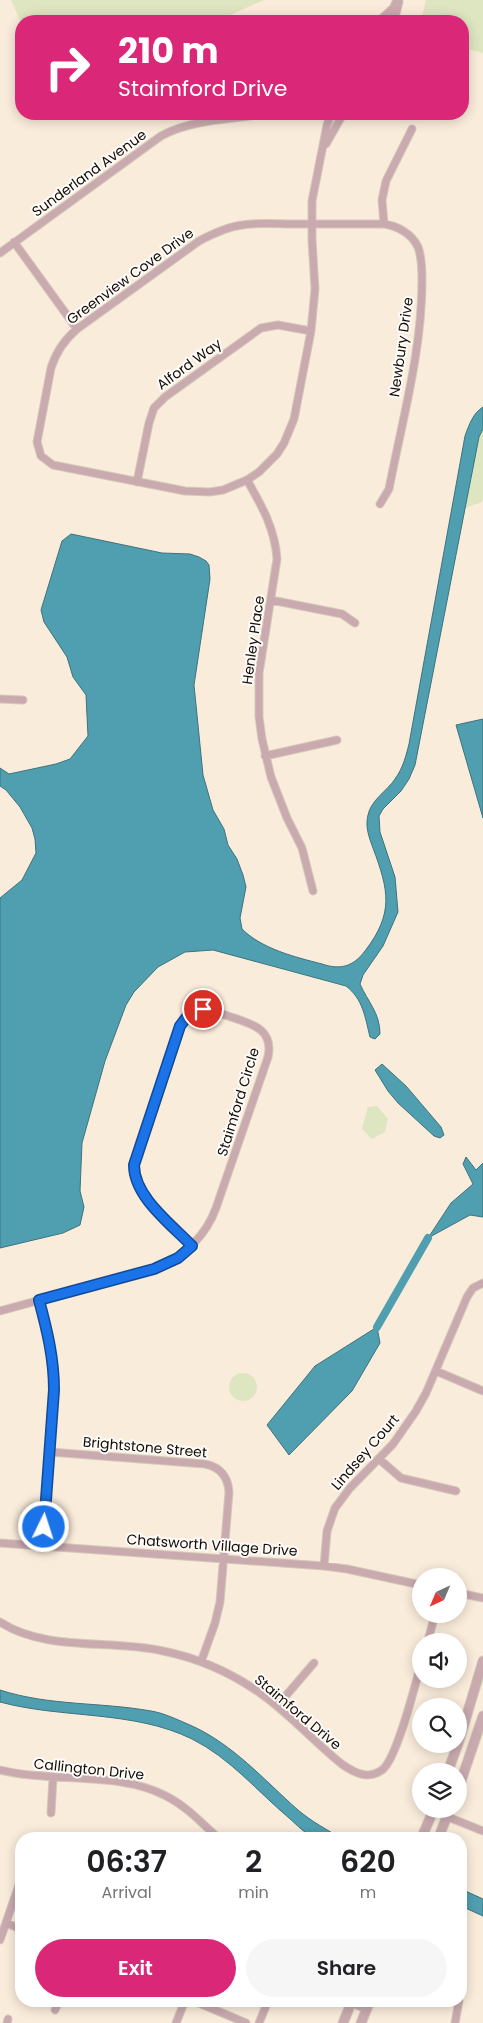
<!DOCTYPE html>
<html lang="en">
<head>
<meta charset="utf-8">
<style>
	body { margin:0; font-family:Poppins,sans-serif; background:#f6f6f6; color:#202124; height:100vh; display:flex; flex-direction:column; font-size:19px; white-space:nowrap }
	* { box-sizing:border-box; margin:0 }
	p { font-size:16px; color:#757577 }
	.icon { flex:none; width:28px; height:28px; fill:none; stroke:currentColor; stroke-width:2; stroke-linecap:round; stroke-linejoin:round }
	.map { position:relative; flex:1; overflow:hidden }
	.panel { position:absolute; left:15px; top:1832px; width:452px; height:175px; display:flex; flex-direction:column; background:#fff; border-radius:20px; box-shadow:0 2px 12px #0003 }
	.panel>* { flex:none }
	.guide { position:absolute; left:15px; top:15px; width:454px; height:105px; border-radius:20px; box-shadow:0 2px 12px #0003; background:#db2777; color:#fff; overflow:hidden }
	.needle { width:32px; rotate:224deg }
	.controls { position:absolute; left:412px; top:1568px; display:grid; gap:10px }
	.controls a { display:grid; place-items:center; width:55px; height:55px; border-radius:50%; background:#fff; box-shadow:0 2px 12px #0003; font-size:25px }
	.pin { position:absolute; display:grid; place-items:center; width:42px; height:42px; color:#fff; margin:-21px; border:2px solid #fff; border-radius:50%; box-shadow:0 1px 5px #0007 }
	.me { position:absolute; width:55px; margin:-28px; rotate:4deg; stroke-linejoin:round; filter:drop-shadow(0 0 4px #0008) }
	.turn { display:flex; align-items:center; gap:18px; height:105px; padding:0 20px; font-size:22px }
	.turn .icon { width:65px; height:65px; stroke-width:2.5 }
	.turn b { display:block; font-size:35px; line-height:42px }
	.eta { display:flex; justify-content:space-evenly; align-items:center; height:85px; text-align:center }
	.eta b { font-size:30px; font-weight:600; line-height:35px }
	.action { display:flex; gap:10px; margin-top:auto; padding:10px 20px }
	.action a { flex:1; height:58px; border-radius:30px; background:#db2777; color:#fff; font-size:20px; font-weight:600; line-height:58px; text-align:center }
	.action a+a { background:#f6f6f6; color:#202124 }
	.map>svg:first-child { display:block }
</style>
</head>
<body>
<div class="map">
<svg width="483" height="2023" viewBox="0 0 483 2023">
	<rect width="100%" height="100%" fill="#faecdb"/>
	<!-- green -->
	<path fill="#dde6c0" d="M11,0H264L217,21L21,22Z
		M426,0H483V53L463,48L462,21H421Z
		M483,429V499L482,502L465,508L479,437Z
		M377,1106L388,1119L385,1132L372,1139L362,1129L368,1107Z
		M229 1387a14 14 0 1 1 28 0a14 14 0 1 1-28 0Z"/>
	<!-- water -->
	<path fill="#509fb0" stroke="#3d737d" d="M483,407V429L479,437L415,765L409,779L401,791L383,809L379,816L380,832L395,877L398,912L383,946L363,975L360,984C368,1002 380,1013 380,1034L375,1039L370,1037C365,1017 363,999 346,986L213,950L185,952L158,967L134,992L126,1005L105,1061L82,1143L80,1191L84,1207L80,1225L63,1233L0,1248V898L22,880L36,853L35,839L32,828L20,807L6,790L0,786V768L9,774L56,764L70,759L88,736L86,695L73,677L67,657L44,622L41,610L62,541L71,534L162,553L190,554L199,557L206,561L209,565L210,579L194,685L203,775L213,810L224,829L228,845L237,859L243,875L246,887L240,918L242,929C262,949 295,957 322,964C340,970 353,967 365,951C394,913 389,891 373,848C369,837 365,827 368,815C371,800 387,791 395,779C403,768 406,756 409,744L465,436C469,425 473,413 483,407Z
		M483,719V818L456,725Z
		M382,1064L406,1086L441,1127L444,1135L440,1138L434,1136L398,1103L388,1091L375,1070Z
		M466,1157L476,1170L483,1163V1217L470,1215L428,1238L451,1203L473,1184L463,1164Z
		M377,1327L380,1343L352,1391L289,1455L267,1425L315,1366Z
		M0,1690C49,1706 101,1702 151,1711C164,1713 178,1720 190,1725C233,1744 264,1780 298,1810C311,1821 327,1830 343,1839C335,1839 324,1841 316,1838C306,1835 297,1825 289,1818C257,1791 230,1758 192,1739C133,1710 63,1719 0,1702Z
		M461,1889L483,1899V1916L461,1906Z"/>
	<g fill="none" stroke-linecap="round" stroke-linejoin="round">
		<!-- canal -->
		<path stroke="#509fb0" stroke-width="8" d="M377,1327L428,1238"/>
		<!-- minor casing -->
		<g stroke="#d5c8b9" stroke-width="9">
			<path id="minor" d="M379,21L393,8
				M387,21L397,0
				M394,21L399,2
				M331,114L327,125L312,201V240L315,289L311,331L294,419L284,443L277,454L259,472L247,480L223,490L210,492L185,491L53,465L41,456L37,442L51,368C56,352 64,340 77,329L199,241C212,234 226,227 242,225C259,222 278,224 296,224C325,224 355,224 384,224C398,226 412,234 418,247C422,257 422,270 422,281C422,351 402,421 389,489L380,504
				M326,144L343,114
				M384,224L382,200L386,181L412,129
				M14,242L77,329
				M0,253L161,136C190,120 224,120 257,115
				M247,480C262,506 275,529 277,559L259,673V717L262,739L271,777L287,818L302,848L313,891
				M137,482L149,423L154,408L165,397L261,328L278,325L311,331
				M271,600L342,614L355,623
				M0,699L23,700
				M265,756L337,740
				M39,1300C47,1330 54,1358 54,1389L43,1545
				M0,1311L154,1269C183,1257 205,1238 216,1208L268,1057C274,1029 252,1024 231,1017C211,1010 192,1003 180,1026L134,1165C133,1197 171,1224 192,1246
				M436,1371L483,1391
				M50,1452L205,1464C220,1467 228,1477 229,1492L220,1602L215,1623L201,1662
				M379,1459L401,1478L456,1491
				M0,1543L324,1566L347,1569L421,1585
				M324,1566L327,1531L335,1508L350,1488L393,1444L416,1411L426,1393L467,1297L473,1288L483,1283
				M459,1593L483,1598
				M0,1622C46,1652 111,1639 163,1651C198,1658 230,1672 260,1693C290,1714 314,1742 343,1765C355,1773 368,1780 382,1770C397,1759 415,1685 421,1664
				M428,1641L435,1614
				M277,1706L314,1663
				M0,1770C52,1783 119,1771 166,1796C186,1806 202,1823 219,1839
				M433,1811L483,1831
				M51,1813L53,1778
				M6,1923L21,1929
				M0,1940L21,1879
				M194,2001L246,2023
				M348,2002L367,2009
				M55,2010L59,2001
				M7,2023L8,2019
				M176,2023L185,2001
				M259,2023L268,2001
				M455,2023L459,2001"/>
		</g>
		<!-- tertiary casing -->
		<g stroke="#d5c8b9" stroke-width="11">
			<path id="tertiary" d="M459,1741L483,1661
				M448,1771L458,1744
				M459,1787L483,1716
				M421,1839L434,1809
				M438,1839L450,1809
				M343,2023L352,2001
				M361,2023L370,2001"/>
		</g>
		<!-- minor -->
		<use href="#minor" stroke="#c9aaaf" stroke-width="7"/>
		<!-- tertiary -->
		<use href="#tertiary" stroke="#c9aaaf" stroke-width="9"/>
	</g>
	<g fill="none" stroke-linecap="round" stroke-linejoin="round">
		<!-- route casing -->
		<g stroke="#114b97" stroke-width="12">
			<path id="route" d="M44,1527L54,1390C54,1358 47,1330 39,1300L154,1269L178,1258L192,1246C171,1224 134,1197 134,1165L180,1026L189,1014L203,1009"/>
		</g>
		<!-- route -->
		<use href="#route" stroke="#1a73e8" stroke-width="9"/>
	</g>
	<g text-anchor="middle" stroke-width="4" stroke-linejoin="round" paint-order="stroke">
		<!-- street labels -->
		<g font-size="14" fill="#110c07" stroke="#fefbf8">
			<text transform="translate(89 173) rotate(-36)" y="5">Sunderland Avenue</text>
			<text transform="translate(130 276) rotate(-36)" y="5">Greenview Cove Drive</text>
			<text transform="translate(401 347) rotate(-82)" y="5">Newbury Drive</text>
			<text transform="translate(189 364) rotate(-36)" y="5">Alford Way</text>
			<text transform="translate(253 640) rotate(-82)" y="5">Henley Place</text>
			<text transform="translate(238 1102) rotate(-73)" y="5">Staimford Circle</text>
			<text transform="translate(145 1447) rotate(5)" y="5">Brightstone Street</text>
			<text transform="translate(365 1452) rotate(-49)" y="5">Lindsey Court</text>
			<text transform="translate(212 1545) rotate(4)" y="5">Chatsworth Village Drive</text>
			<text transform="translate(298 1712) rotate(40)" y="5">Staimford Drive</text>
			<text transform="translate(89 1769) rotate(6)" y="5">Callington Drive</text>
		</g>
	</g>
</svg>
<div class="controls">
<a><svg class="needle" viewBox="-14 -14 28 28"><path d="M0-13l5 13h-10z" fill="#e53935"/><path d="M0 13l5-13h-10z" fill="#757577"/></svg></a>
<a><svg class="icon" aria-label="sound" viewBox="0 0 24 24"><path d="M4 9h4l5-4v14l-5-4H4zM17 9q2 3 0 6"/></svg></a>
<a><svg class="icon" aria-label="search" viewBox="0 0 24 24"><circle cx="10" cy="10" r="6"/><path d="M15 15l6 6"/></svg></a>
<a><svg class="icon" aria-label="layers" viewBox="0 0 24 24"><path d="M12 4l9 5-9 5-9-5zM3 14l9 5 9-5"/></svg></a>
</div>
<div class="pin" style="left:203px;top:1009px;background:#d93025"><svg class="icon" aria-label="arrive" viewBox="0 0 24 24"><path d="M6 21V4h12l-3 4 3 4H6"/></svg></div>
<svg class="me" style="left:44px;top:1527px" viewBox="-20 -20 40 40"><circle r="17" fill="#1a73e8" stroke="#fff" stroke-width="3"/><path d="M0-11L8 9 0 5-8 9z" fill="#fff"/></svg>
<div class="guide">
<div class="turn"><svg class="icon" aria-label="right" viewBox="0 0 24 24"><path d="M7 20v-9h11M14 6l5 5-5 5"/></svg><div><b>210 m</b>Staimford Drive</div></div>
</div>
<section class="panel">
<div class="eta">
<div><b>06:37</b><p>Arrival</p></div>
<div><b>2</b><p>min</p></div>
<div><b>620</b><p>m</p></div>
</div>
<div class="action"><a>Exit</a><a>Share</a></div>
</section>
</div>
</body>
</html>
